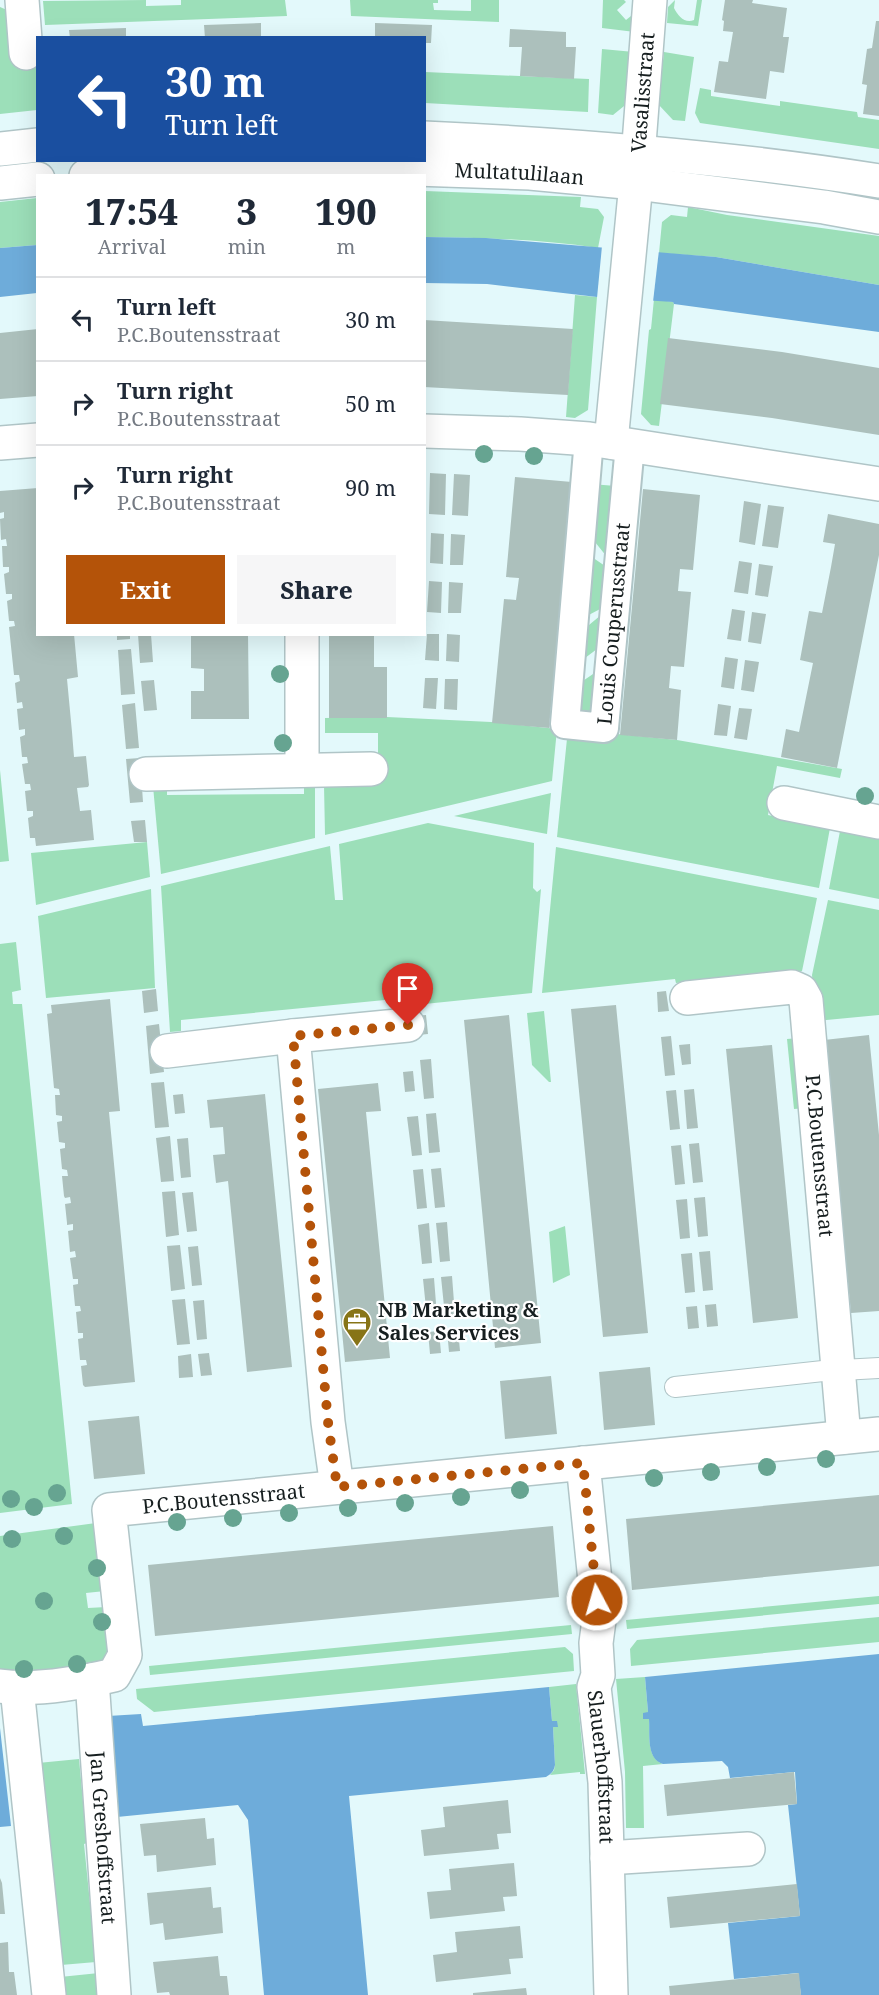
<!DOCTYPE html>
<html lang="en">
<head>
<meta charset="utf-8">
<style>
	body { margin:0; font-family:"Noto Serif",serif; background:#f6f6f7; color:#1f2937; height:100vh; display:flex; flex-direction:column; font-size:22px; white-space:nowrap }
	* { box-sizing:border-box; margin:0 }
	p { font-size:20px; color:#747a83 }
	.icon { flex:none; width:33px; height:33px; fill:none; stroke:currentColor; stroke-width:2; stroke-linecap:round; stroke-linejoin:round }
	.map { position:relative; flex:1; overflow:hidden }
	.drawer { position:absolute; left:36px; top:174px; width:390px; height:462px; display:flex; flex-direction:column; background:#fff; border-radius:0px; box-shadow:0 6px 24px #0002 }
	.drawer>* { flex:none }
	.guide { position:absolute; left:36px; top:36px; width:390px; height:126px; border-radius:0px; box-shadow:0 6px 24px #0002; background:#1a4fa0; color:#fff; overflow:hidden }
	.pin { position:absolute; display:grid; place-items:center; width:51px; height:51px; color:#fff; margin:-62px -26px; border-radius:50% 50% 50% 0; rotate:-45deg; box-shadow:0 0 6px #0007 }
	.pin .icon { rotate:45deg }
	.me { position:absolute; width:66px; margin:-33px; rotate:354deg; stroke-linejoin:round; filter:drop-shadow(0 0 4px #0008) }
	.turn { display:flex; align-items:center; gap:21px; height:126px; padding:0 30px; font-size:27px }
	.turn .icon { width:78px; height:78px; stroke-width:2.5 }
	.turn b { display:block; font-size:42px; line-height:51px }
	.eta { display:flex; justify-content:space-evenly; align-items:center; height:102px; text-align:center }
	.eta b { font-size:36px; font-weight:800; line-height:42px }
	.primary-button { display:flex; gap:12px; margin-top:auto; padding:12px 30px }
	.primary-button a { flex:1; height:69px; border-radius:0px; background:#b45309; color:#fff; font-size:24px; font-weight:800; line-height:69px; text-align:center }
	.primary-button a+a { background:#f6f6f7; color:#1f2937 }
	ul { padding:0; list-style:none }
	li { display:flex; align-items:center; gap:18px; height:84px; padding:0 30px; border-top:2px solid #e0e1e3 }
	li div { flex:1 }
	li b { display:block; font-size:22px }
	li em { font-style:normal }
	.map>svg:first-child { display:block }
</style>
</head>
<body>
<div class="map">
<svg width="879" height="1995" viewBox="0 0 879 1995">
	<rect width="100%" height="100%" fill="#e3f9fb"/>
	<!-- green -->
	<path fill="#9cdfb9" d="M146,0V6L181,5V0H285L287,16L45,25L43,1Z
		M350,0H438V3H433L434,10L471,11V0H499V22L351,16Z
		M603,0H624L626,2L617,10L626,20L636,12L635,32L602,28Z
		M675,0L674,8C678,16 685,24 694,20L697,0H702L698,26L667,23L668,7Z
		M0,7L14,13L36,62L37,110L0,114Z
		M602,49L634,52L629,102L613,115L598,113Z
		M664,52L694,57L685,121L673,120L658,104Z
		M425,72L589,79L588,112L425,103Z
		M700,88L711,90V96L780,106V101L857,112L858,117L879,120V149L700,123L695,113Z
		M425,191L581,197L580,207L598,209L604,217L598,248C541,239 482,238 425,237Z
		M37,198V245L0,248V202Z
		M688,207L727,215L879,236V285L716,257L659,253L662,222L671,215L687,217Z
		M575,295L597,297L588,410L575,418L566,417Z
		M654,299L673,302L674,304L659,426L651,425L641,414L649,330L651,329Z
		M591,484L616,486L607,557L587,532Z
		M586,553L608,568L604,607L581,619Z
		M601,615V646L577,664V635Z
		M596,672L594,723L569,720L571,689Z
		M387,717L491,722L557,729L552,781L325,835L324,785L378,784V733H325V718Z
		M568,729L677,740L842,769L840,778L777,766L768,815L830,828L819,888L557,837Z
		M0,770L9,861L0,862Z
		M167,785V795L304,794V785H315V838L161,874L153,786Z
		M551,793L547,834L454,816Z
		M428,823L534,843L533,888L537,892L541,889L532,993L405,1006V1009L396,1010L395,999L181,1020V1031L170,1032L161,886L330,846L335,900H343L339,844Z
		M840,831L879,839V899L829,889Z
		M147,842L150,877L36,905L31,853Z
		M556,847L817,898L802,971L676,983L675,979L542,993Z
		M151,889L155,988L46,998L38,916Z
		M828,900L879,910V1015L816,1021L812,975Z
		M16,942L21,990L12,992L13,1004H22L72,1504L0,1513V944Z
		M544,1011L551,1082H549L532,1065L527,1013Z
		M799,1038L806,1108L794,1109L787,1039Z
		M565,1226L570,1275L553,1283L549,1232Z
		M96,1523L105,1591L86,1593L88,1608L106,1607L113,1669L0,1675V1536Z
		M879,1596V1604L627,1629L626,1620Z
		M879,1617V1642L631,1666L630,1649L637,1640Z
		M571,1625L572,1634L150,1675L149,1666Z
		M565,1647L573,1654L574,1671L154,1712L137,1699L136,1689Z
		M645,1677L648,1712L643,1719L649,1718C650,1734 646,1758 663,1764L643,1766L644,1828H626L625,1772L616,1679Z
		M576,1684L585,1774H580V1772L550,1775L554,1770L555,1765L553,1727H557L552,1721L549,1687Z
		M79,1759L87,1843L84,1844L96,1962L61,1965L38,1763Z
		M99,1973L101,1995H62L60,1977Z"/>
	<!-- water -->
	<path fill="#6eacda" d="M425,237L486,238L716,257L879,285V332L674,304L673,302L597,297L487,284L425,283Z
		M37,245V293L0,297V248Z
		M879,1654V1995H801L798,1973L734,1979L728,1923L800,1916L788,1805L797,1804L795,1772L730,1778L728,1767L722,1761L663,1764C646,1759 650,1734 649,1719H643V1713L648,1712L645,1677Z
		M549,1687L552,1721H557L558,1727H553L555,1765C554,1771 551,1774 546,1777L349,1796L368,1995H264L248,1820L238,1805L117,1817L108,1716L141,1714L143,1726Z
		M0,1728L11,1826L0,1827Z"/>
	<!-- pier -->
	<path fill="#e3f9fb" d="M602,246L659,250L653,302L597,298Z"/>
	<!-- building -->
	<path fill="#acc0bc" d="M725,0H753L752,3L787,8L783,37H789L784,73L770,71L766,99L714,92L719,61L728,62L733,32L723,31L724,21L722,20Z
		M876,21H879V116L863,114L867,85L862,84L867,49L872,48Z
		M261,23V38H205L204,25Z
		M375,23L432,25L431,43H424V38H375Z
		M126,28V38H70L69,30Z
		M510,29L566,32V47H576L574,79L520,76L522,47H509Z
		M424,320L573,329L568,395L424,387Z
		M38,329V396L0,399V333Z
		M668,338L782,352L879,368V435L772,418L660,404Z
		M430,473L446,474L445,515L429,514Z
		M454,474L470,475L468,516L452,515Z
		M515,477L572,482L549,728L492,723L504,599L516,600L519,578L506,577Z
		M38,488V634H74L78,677L67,679L72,732L74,757L86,756L89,785L88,787L77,788L80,811L91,810L94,840L36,846L35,838H30L28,818L33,816V811H27L25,791L31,790L30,784H25L22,764L28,763L27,757H22L20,737L25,735V729L19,730L17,709L23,708L22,702L17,703L15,683L20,681L19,675H14L12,656L9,627L15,626L14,621H9L7,601L12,599V594H6L4,574L9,572V567H3L2,546H7L6,539L1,540L0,519L4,518V512L0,513V491Z
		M643,489L700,495L693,570L680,569L678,591L691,592L684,667L671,666L669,688L681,690L677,740L620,735Z
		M744,501L761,504L755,545L739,542Z
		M768,505L784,507L778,548L762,546Z
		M828,514L879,524V555L837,768L781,757L786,729L799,732L813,663L800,660L809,611L822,613L831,567L835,544L823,542Z
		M431,533L444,534L443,564L430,563Z
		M451,534L465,535L463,565H450Z
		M739,561L752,563L748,594L734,592Z
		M759,564L773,566L768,597L755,595Z
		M429,581L442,582L441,613L427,612Z
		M449,582L463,583L461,613H448Z
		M732,609L745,611L741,641L727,639Z
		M752,612L766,614L761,644L748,642Z
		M117,634H130V639L117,640Z
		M138,634H151L153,662L140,663Z
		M191,634H248L249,719H191V691H204V669L191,668Z
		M329,634H374V667H387V718H329Z
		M427,634H439V661L425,660Z
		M447,634L460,635L459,662L446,661Z
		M131,649L135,694L121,695L118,650Z
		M725,657L738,659L734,689L721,687Z
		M745,660L759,662L754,692L741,690Z
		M425,678H438L436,709L423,708Z
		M445,679H458L457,710L444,709Z
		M154,680L157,710L144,711L141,681Z
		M135,703L139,748L126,749L122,705Z
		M718,704L731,706L727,736L714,735Z
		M739,708L752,709L747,740L734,738Z
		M140,758L143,802L130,803L126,759Z
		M145,820L147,842H134L131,821Z
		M156,989L158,1011L144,1013L142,991Z
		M666,991L669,1011L658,1012L657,992Z
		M110,999L120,1111L109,1112L135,1382L85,1387L83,1385L81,1366L87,1365L86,1360H80L78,1339L83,1338V1333H78L76,1312L81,1311L80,1306H75L73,1285L78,1284V1279H73L70,1258L76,1257L75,1251L70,1252L68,1231L73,1230V1224L67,1225V1223L65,1204L71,1203L70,1197L65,1198L64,1196L62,1176H68L67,1170L62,1169L60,1149L65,1148V1143L59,1142L57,1122L62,1121V1116L56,1115L55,1095H60L59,1089L54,1088L47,1014L52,1013L51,1005Z
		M616,1005L648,1333L603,1337L571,1009Z
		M426,1015L428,1034L418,1035L416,1016Z
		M509,1015L541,1343L495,1348L464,1020Z
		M159,1024L164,1072L150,1074L146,1026Z
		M869,1035L879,1135V1311L851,1313L824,1040Z
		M671,1036L675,1075L665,1076L661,1037Z
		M690,1044L691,1064L682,1065L679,1045Z
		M772,1045L798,1318L753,1323L726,1049Z
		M431,1059L434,1098L424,1099L420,1060Z
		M413,1071L415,1091L405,1092L403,1072Z
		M164,1082L169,1127L155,1128L151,1083Z
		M378,1083L381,1111L366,1112L390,1358L345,1362L318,1089Z
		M694,1089L698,1128L687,1129L684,1090Z
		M676,1090L680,1129L670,1130L666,1091Z
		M183,1094L185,1113L175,1114L173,1095Z
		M265,1094L292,1367L247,1372L228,1181L216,1183L213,1155L225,1154L223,1127L210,1128L207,1100Z
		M436,1113L440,1152L429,1153L426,1114Z
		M418,1116L422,1155L412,1156L407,1117Z
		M170,1136L174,1181L161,1182L156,1138Z
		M188,1138L191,1177L181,1178L177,1139Z
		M699,1143L703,1182L693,1183L689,1144Z
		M681,1145L685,1184L675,1185L671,1146Z
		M441,1168L445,1207L435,1208L431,1169Z
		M423,1169L427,1208L417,1209L413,1170Z
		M175,1191L179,1235L166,1237L162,1192Z
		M193,1192L197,1231L187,1232L182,1193Z
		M705,1197L708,1236L698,1237L694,1198Z
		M687,1199L690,1238L680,1239L676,1200Z
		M447,1222L450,1261L440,1262L436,1223Z
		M429,1223L432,1263L422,1264L418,1225Z
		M180,1245L185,1289L171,1291L167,1246Z
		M198,1246L202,1285L192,1286L188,1247Z
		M710,1251L713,1290L703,1291L699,1252Z
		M692,1253L695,1292L685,1293L681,1254Z
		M452,1276L455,1315L445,1316L441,1277Z
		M434,1278L437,1316L427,1318L423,1279Z
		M185,1299L190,1344L177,1345L172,1300Z
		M204,1300L207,1339L197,1340L193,1301Z
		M716,1304L718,1326L707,1327L705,1305Z
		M697,1306L699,1328L688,1329L686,1307Z
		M458,1329L460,1351L449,1352L447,1330Z
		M439,1331L441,1353L430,1354L428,1332Z
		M209,1353L212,1375L201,1376L198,1354Z
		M191,1354L193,1377L179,1378L178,1356Z
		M650,1367L655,1425L604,1430L599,1372Z
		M551,1376L557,1434L505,1439L500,1381Z
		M139,1416L145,1474L94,1479L88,1421Z
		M879,1495V1566L632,1590L626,1519Z
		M553,1526L559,1597L155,1636L148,1565Z
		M794,1772L797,1804L667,1816L664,1785Z
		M508,1800L511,1833L497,1834L499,1849L424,1856L421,1830L445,1827L443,1807Z
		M205,1818L207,1839L214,1838L216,1865L157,1872L156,1855L144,1856L140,1824Z
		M514,1863L517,1896L503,1897L505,1911L430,1919L427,1892L451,1890L449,1869Z
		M0,1878L2,1883L5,1914H0Z
		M797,1884L800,1916L670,1928L667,1897Z
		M211,1887L213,1908L221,1907L223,1933L165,1940L163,1923L150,1925L147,1893Z
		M520,1926L523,1958L509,1959L511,1974L436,1982L433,1955L457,1952L455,1932Z
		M8,1942L9,1972H14L17,1995H0V1943Z
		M218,1956L220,1976H227L229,1995H170L169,1992L157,1993L153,1962Z
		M799,1973L801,1995H670L669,1986Z
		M526,1988L527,1995H473V1993Z"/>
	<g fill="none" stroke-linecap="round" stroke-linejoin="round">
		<!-- service casing -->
		<g stroke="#b0c5c7" stroke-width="22">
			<path id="service" d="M675,1387L823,1371L879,1368"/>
		</g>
		<!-- pedestrian casing -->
		<g stroke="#b0c5c7" stroke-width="32">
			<g id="pedestrian">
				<path id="s1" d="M589,439L565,724L604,728L630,445"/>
			</g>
		</g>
		<!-- minor casing -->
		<g stroke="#b0c5c7" stroke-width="36">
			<g id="minor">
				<path d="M22,0L26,53"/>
				<path d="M424,138C576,145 729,157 879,181"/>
				<path d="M0,149L38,145"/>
				<path id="s2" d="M86,176L204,167L313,164L386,168L530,173L636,183L824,207L879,217"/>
				<path d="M0,183L38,179"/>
				<path d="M424,431L520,434L589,439L879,484"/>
				<path id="s3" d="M611,442L636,183L650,0"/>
				<path d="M0,443L38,440"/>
				<path d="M302,634V770"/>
				<path d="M146,774L371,769"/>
				<path d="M784,803L879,822"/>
				<path id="s4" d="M687,998L792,987L801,991L806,1000L844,1437"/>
				<path d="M167,1051L293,1036"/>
				<path id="s5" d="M583,1463L599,1620L596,1643L598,1675L594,1687L605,1782L611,1995"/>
				<path d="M337,1487L328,1422L293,1036L408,1025"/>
				<path id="s6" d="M92,1680L114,1995"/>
				<path id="s7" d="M0,1686C35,1691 80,1683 114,1675L125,1655L109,1510L879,1434"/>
				<path d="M17,1688L49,1995"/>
				<path d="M607,1858L748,1849"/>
			</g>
		</g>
		<!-- service -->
		<use href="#service" stroke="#fff" stroke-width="20"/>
		<!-- pedestrian -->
		<use href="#pedestrian" stroke="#fff" stroke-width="28"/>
		<!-- minor -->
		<use href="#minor" stroke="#fff" stroke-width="33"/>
	</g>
	<!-- trees -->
	<g fill="#66a491">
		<circle cx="484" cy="454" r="9"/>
		<circle cx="534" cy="456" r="9"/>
		<circle cx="280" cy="674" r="9"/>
		<circle cx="283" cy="743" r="9"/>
		<circle cx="865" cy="796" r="9"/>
		<circle cx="826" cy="1459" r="9"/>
		<circle cx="767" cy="1467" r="9"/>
		<circle cx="711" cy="1472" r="9"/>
		<circle cx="654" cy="1478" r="9"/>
		<circle cx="520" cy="1490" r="9"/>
		<circle cx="57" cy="1493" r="9"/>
		<circle cx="461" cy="1497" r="9"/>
		<circle cx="11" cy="1499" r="9"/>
		<circle cx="405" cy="1503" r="9"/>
		<circle cx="34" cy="1507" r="9"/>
		<circle cx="348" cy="1508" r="9"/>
		<circle cx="289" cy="1513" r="9"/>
		<circle cx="233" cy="1518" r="9"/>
		<circle cx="177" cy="1522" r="9"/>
		<circle cx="64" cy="1536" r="9"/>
		<circle cx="12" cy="1539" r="9"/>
		<circle cx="97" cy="1568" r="9"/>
		<circle cx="44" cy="1601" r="9"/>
		<circle cx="102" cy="1622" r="9"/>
		<circle cx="77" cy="1664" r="9"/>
		<circle cx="24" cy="1669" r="9"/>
	</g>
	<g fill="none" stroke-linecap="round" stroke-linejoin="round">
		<!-- route -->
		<path stroke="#b45309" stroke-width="10" stroke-dasharray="0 18" d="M408,1025L293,1036L328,1422L337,1487L583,1463L597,1600"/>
	</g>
	<!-- icons -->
	<defs>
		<g id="office-pin" transform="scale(1.5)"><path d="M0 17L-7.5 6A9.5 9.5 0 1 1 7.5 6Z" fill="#877417" stroke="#fff"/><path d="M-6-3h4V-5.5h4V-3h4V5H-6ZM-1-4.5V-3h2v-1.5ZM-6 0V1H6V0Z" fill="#fff"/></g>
	</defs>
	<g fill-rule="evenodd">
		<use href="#office-pin" x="357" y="1322"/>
	</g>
	<g text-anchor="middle" stroke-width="4.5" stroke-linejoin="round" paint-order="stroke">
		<!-- street labels -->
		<g font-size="20" fill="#161e1f" stroke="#fff">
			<text dy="7" stroke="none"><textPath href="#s3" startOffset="351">Vasalisstraat</textPath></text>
			<text dy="7" stroke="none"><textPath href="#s2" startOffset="434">Multatulilaan</textPath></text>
			<text dy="7" stroke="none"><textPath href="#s1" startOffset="430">Louis Couperusstraat</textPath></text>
			<text dy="7" stroke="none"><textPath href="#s4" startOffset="282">P.C.Boutensstraat</textPath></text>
			<text dy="7" stroke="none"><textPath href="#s7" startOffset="399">P.C.Boutensstraat</textPath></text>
			<text dy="7" stroke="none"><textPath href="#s5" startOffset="306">Slauerhoffstraat</textPath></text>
			<text dy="7" stroke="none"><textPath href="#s6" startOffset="158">Jan Greshoffstraat</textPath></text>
		</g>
		<!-- poi labels -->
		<g font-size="20" font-weight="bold" fill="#161e1f" stroke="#fff" text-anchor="start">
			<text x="378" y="1317">NB Marketing &amp;<tspan x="378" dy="23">Sales Services</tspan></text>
		</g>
	</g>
</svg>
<div class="pin" style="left:408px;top:1025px;background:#d93025"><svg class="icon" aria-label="arrive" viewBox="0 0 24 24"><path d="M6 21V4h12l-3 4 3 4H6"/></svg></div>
<svg class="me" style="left:597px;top:1600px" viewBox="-20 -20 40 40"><circle r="17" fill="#b45309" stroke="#fff" stroke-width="3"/><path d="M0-11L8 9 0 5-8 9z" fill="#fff"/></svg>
<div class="guide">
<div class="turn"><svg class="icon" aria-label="left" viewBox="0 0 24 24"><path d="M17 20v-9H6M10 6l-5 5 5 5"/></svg><div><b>30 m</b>Turn left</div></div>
</div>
<section class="drawer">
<div class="eta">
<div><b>17:54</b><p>Arrival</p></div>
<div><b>3</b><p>min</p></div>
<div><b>190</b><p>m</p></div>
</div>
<ul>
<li><svg class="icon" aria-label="left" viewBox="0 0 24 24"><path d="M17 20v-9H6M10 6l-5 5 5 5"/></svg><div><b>Turn left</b><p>P.C.Boutensstraat</p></div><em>30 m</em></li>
<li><svg class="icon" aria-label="right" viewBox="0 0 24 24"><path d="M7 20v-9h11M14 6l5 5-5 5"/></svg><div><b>Turn right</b><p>P.C.Boutensstraat</p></div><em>50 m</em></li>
<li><svg class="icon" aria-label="right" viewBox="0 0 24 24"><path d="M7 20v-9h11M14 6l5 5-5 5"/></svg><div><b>Turn right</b><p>P.C.Boutensstraat</p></div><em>90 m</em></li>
</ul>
<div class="primary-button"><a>Exit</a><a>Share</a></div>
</section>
</div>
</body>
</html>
